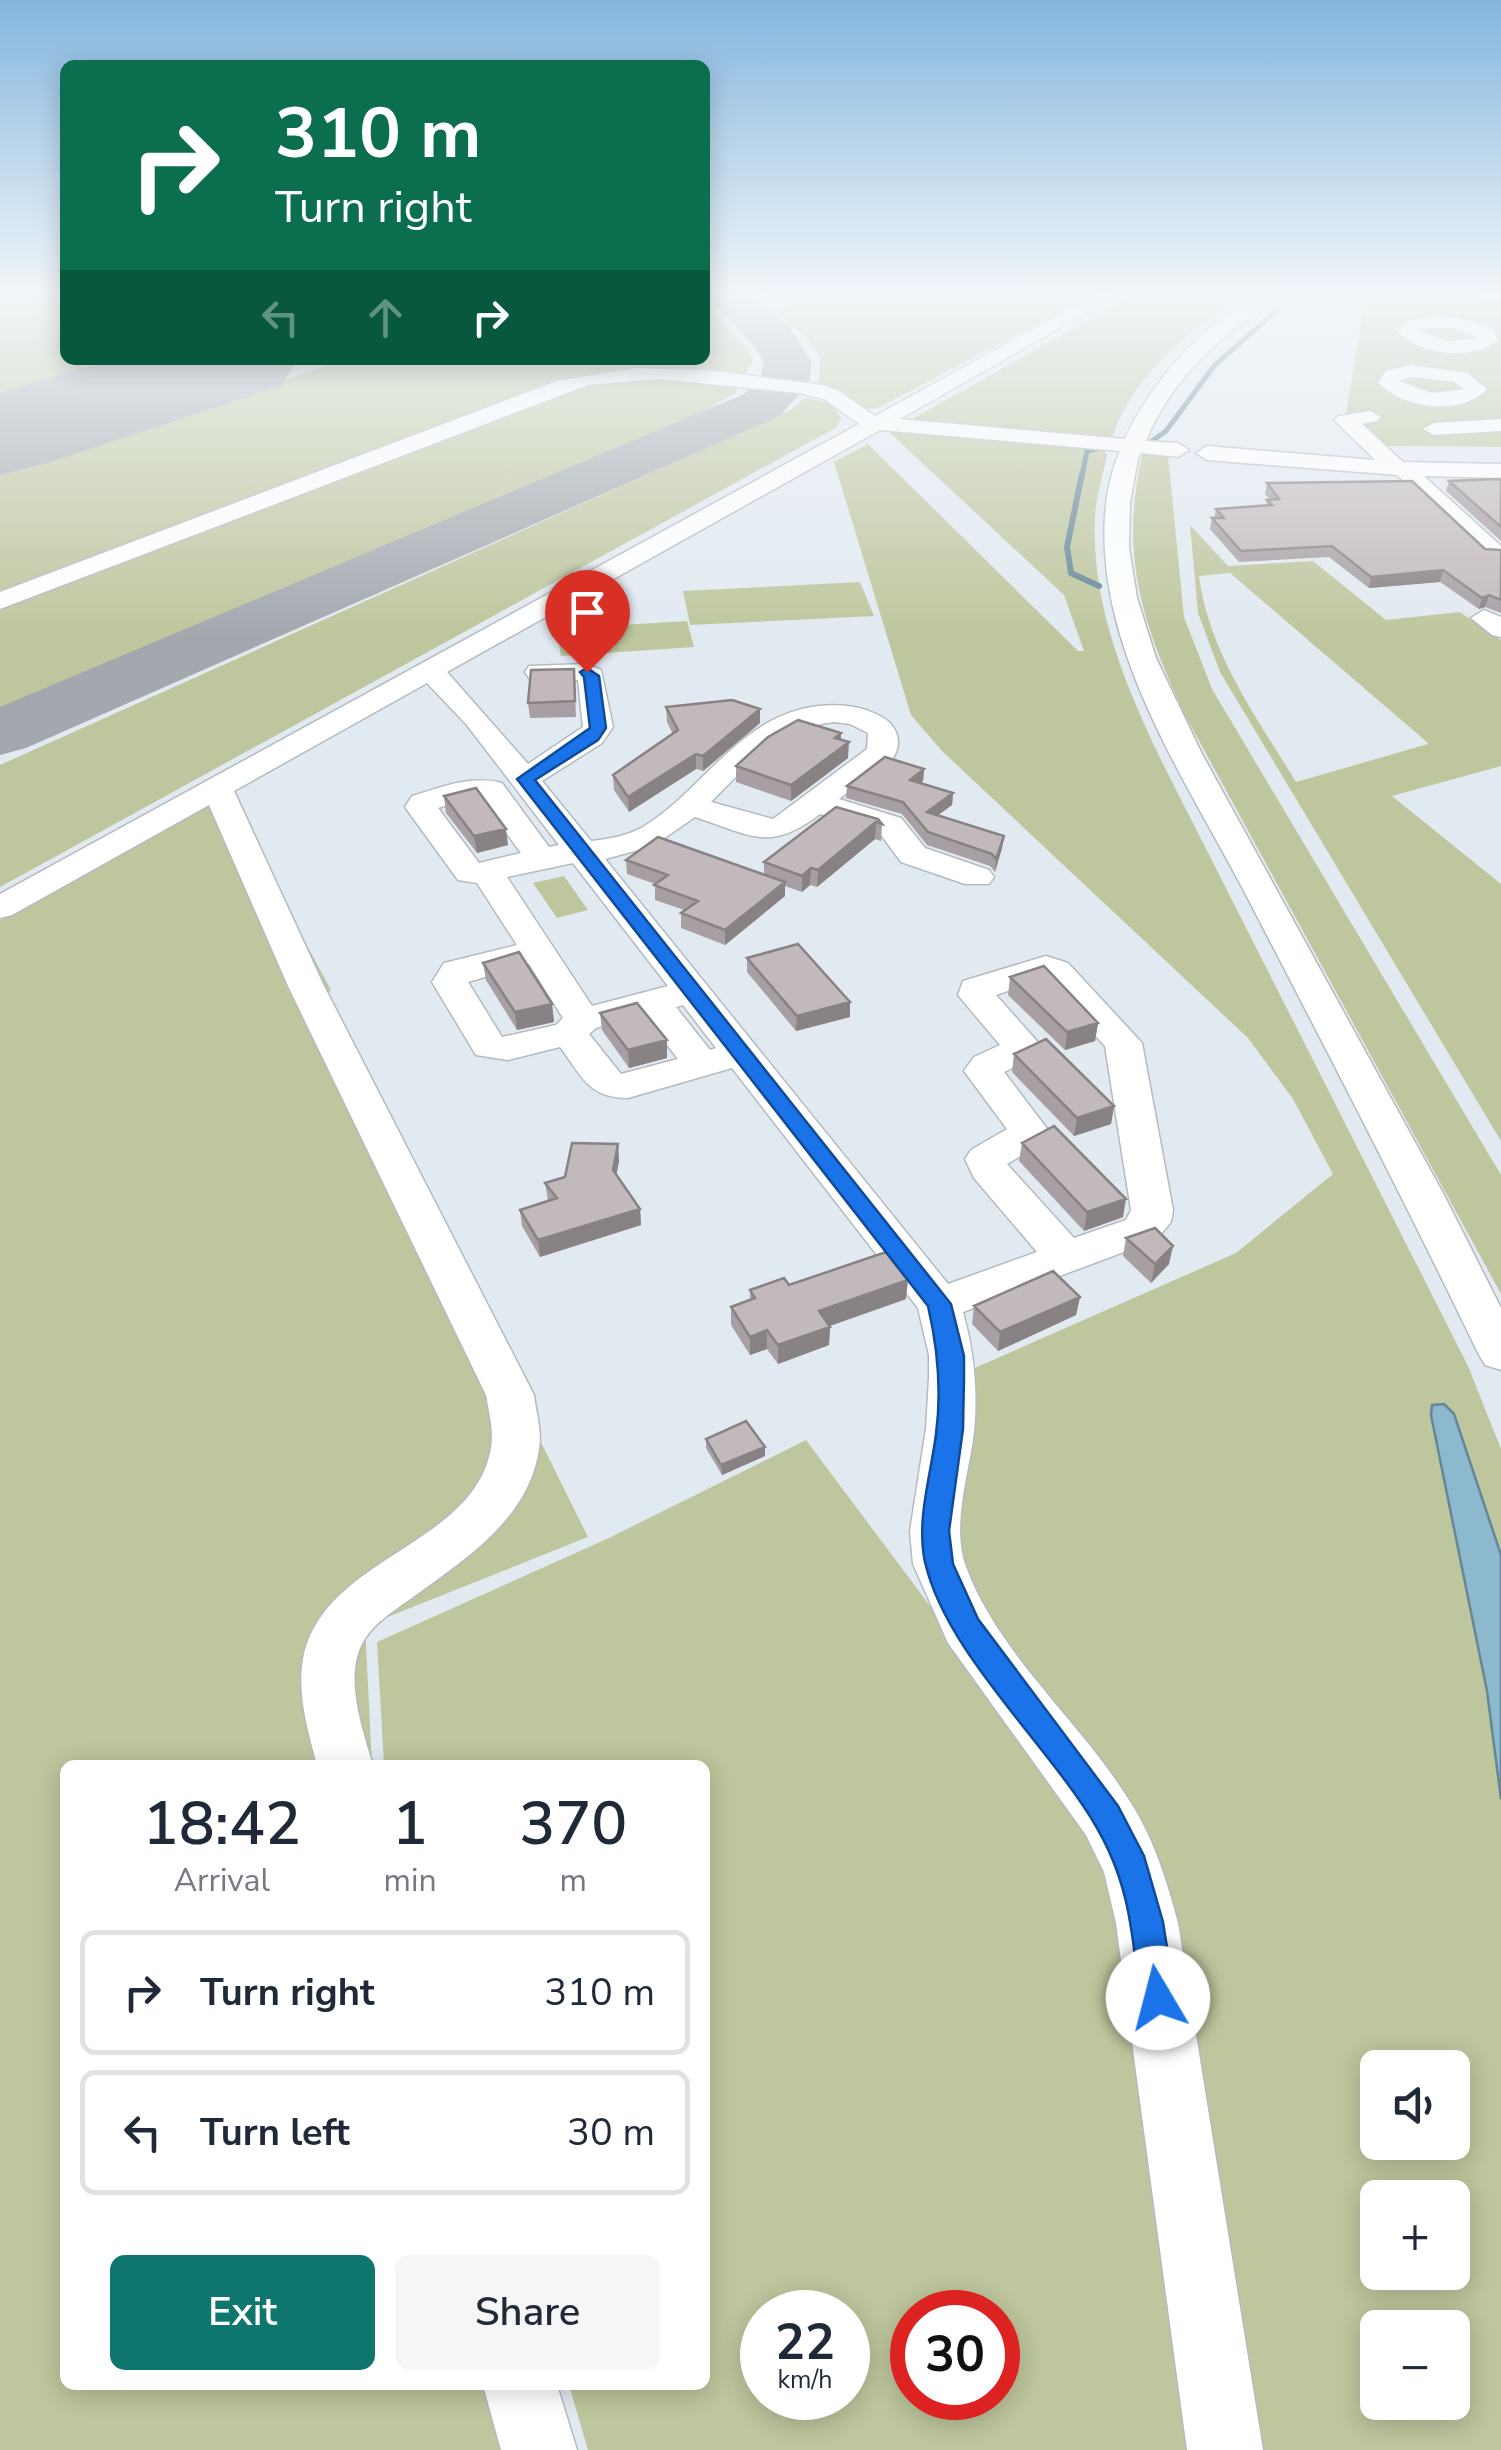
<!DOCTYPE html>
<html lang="en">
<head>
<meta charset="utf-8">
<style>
	body { margin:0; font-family:"Nunito Sans",sans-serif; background:#f6f6f7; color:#1f2937; height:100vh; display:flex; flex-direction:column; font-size:38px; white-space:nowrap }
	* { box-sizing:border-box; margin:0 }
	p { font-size:32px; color:#747a83 }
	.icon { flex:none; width:55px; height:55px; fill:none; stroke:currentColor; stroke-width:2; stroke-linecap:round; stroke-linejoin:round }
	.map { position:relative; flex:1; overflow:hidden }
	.drawer { position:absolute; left:60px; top:1760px; width:650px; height:630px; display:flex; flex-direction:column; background:#fff; border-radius:15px; box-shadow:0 5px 25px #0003 }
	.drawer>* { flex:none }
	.banner { position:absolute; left:60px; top:60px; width:650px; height:305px; border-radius:15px; box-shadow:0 5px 25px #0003; background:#0b6e4f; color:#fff; overflow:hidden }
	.buttons { position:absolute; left:1360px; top:2050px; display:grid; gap:20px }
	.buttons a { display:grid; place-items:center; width:110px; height:110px; border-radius:15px; background:#fff; box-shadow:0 5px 25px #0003; font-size:50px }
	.speed { position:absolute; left:740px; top:2290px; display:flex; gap:20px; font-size:50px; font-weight:700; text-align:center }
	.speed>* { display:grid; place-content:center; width:130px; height:130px; border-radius:50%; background:#fff; box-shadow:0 5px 25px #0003; line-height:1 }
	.speed small { font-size:25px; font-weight:400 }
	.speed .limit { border:15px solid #d22; background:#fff; color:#111 }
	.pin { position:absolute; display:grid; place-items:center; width:85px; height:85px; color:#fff; margin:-102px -42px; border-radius:50% 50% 50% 0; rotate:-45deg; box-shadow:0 0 10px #0007 }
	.pin .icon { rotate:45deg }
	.me { position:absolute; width:110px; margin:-55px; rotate:352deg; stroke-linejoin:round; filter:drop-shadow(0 0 8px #0008) }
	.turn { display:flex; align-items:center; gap:35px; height:210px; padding:0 50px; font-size:45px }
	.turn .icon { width:130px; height:130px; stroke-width:2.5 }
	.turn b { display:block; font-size:70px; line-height:85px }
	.lanes { display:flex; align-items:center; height:95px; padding:0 50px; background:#0003; justify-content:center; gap:50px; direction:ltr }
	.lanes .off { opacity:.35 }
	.eta { display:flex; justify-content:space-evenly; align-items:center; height:170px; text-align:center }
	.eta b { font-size:60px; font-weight:600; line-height:70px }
	.primary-button { display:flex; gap:20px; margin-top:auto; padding:20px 50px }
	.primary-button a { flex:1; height:115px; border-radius:15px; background:#0f766e; color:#fff; font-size:40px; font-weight:600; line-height:115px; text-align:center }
	.primary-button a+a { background:#f6f6f7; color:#1f2937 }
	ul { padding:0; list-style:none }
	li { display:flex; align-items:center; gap:30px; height:125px; margin:0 20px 15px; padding:0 30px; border:5px solid #e0e1e3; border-radius:15px }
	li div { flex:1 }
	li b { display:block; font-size:38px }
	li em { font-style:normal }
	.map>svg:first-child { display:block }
</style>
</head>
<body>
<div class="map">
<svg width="1501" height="2450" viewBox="0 0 1501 2450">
	<rect width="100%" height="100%" fill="#e2eaf1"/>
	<!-- green -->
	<path fill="#bec69d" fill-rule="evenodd" d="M0,294H65V360H148L0,405Z
		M773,294H1094L878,408L863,409L845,392L819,387L820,357L808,340L774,310L788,308Z
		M1135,294H1252C1193,326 1136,370 1113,435L1102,441L1101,447L1107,455C1103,475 1096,496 1095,516C1091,604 1124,682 1161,760L1468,1366L1501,1449V2450H1251L1168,1902L991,1635L959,1566L957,1518L968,1371L1236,1253L1333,1174L1293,1099L1248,1038L943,752L911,715L834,462L868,444L1078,651H1084L1064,595L889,432ZM1378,2068H1452V2142H1378ZM1378,2198H1452V2272H1378ZM1378,2328H1452V2402H1378Z
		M1366,294H1501V447L1386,446L1346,414Z
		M705,315L718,316L748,349L753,361L735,393L686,422L0,710V474L345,360H705Z
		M805,398L832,403L841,418L837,427L0,887V765L789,411Z
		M1143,451L1168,455L1184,617L1212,689L1501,1175V1294L1185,715C1141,621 1119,554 1143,451Z
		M1190,525L1228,566L1313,561L1386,620L1460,612L1501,640V766L1392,796L1501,884V1141L1220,672L1198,613ZM1230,573L1428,743V744L1296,782C1256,716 1209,653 1199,576Z
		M860,582L874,616L690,625L683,591Z
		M687,621L694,647L561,656L557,629Z
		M225,793L331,990L322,1001L588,1537L365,1626L372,1765H65V2385H546L564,2450H0V920Z
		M564,876L588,910L557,918L533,883Z
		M806,1440L1084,1812L1115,1901L1194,2450H588L569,2385H705V1765H384L377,1642L609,1538ZM762,2312H848V2398H762ZM912,2312H998V2398H912Z"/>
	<!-- water -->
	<path fill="#8db9cf" stroke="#678696" stroke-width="2.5" d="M1444,1404L1454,1414L1501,1555V1799L1487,1691L1431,1415L1432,1405Z"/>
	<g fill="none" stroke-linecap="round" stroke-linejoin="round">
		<!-- stream-far1 -->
		<path stroke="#678696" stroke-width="5" d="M1152,441L1166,431L1214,366L1276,311
			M1082,476L1087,451L1099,448"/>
		<!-- stream -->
		<path stroke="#678696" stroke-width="6" d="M1082,474L1067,547L1071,573L1099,586"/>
		<!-- taxiway -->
		<path fill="#a2a8ae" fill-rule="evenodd" d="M705,294H753L790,328L812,362L809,383L780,416L26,748L0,755V707L744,394L760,379L764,362L754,346Z"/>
		<!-- runway -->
		<path fill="#a2a8ae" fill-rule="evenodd" d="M110,360H298L281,386L47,463L0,475V393Z"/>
		<!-- minor casing -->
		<g stroke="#b3bbc1" stroke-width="3">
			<path id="minor" d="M1097,294H1119L900,419L1125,439C1148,386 1222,294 1283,294C1270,307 1253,315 1238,326C1199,356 1165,394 1146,441L1178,443L1189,450L1178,457L1141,453L1138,459L1130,502L1129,548L1137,598L1156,658L1202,754L1444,1195L1501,1308V1370L1485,1365L1478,1353C1403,1197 1324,1045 1244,891C1198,804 1139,713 1115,616C1102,564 1098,501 1120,451L880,430L447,672L528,764L583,727L578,680L529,678L525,672L529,666L587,664L601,670L613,727L602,743L542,781L591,841C609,839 627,836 643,827C704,790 740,715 818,706C838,704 859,705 878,715C896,723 904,741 893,758L839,799L901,818L925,848L989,870L994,877L989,884H965L901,862L879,832L820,814C769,853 751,835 695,817L653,846L605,859L948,1284L1037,1252L974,1178L965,1159L971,1150L1007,1129L964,1071L974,1057L1000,1045L958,995L963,981L1046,956L1068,963L1142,1043L1173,1210L1171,1222L1156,1240L963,1312C974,1352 978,1390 974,1432C969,1474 951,1526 966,1567C999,1655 1078,1719 1127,1797C1153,1836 1166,1878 1178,1923L1263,2450H1187L1116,1923L1104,1872L1086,1835L948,1643L913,1564L910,1531L926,1429L929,1378V1355L918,1308L732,1068L628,1098C588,1098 582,1076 560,1047L508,1060L476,1055L432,982L444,963L517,945L477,883L458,880L405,807L412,796C443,787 470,775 502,783L549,847L559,845L466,724L427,683L234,791L324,986L534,1395C536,1412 542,1431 539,1449C529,1519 465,1559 413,1597C395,1610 372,1624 362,1644C344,1679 363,1731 373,1765H317C308,1731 297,1695 303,1659C323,1556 474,1547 491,1448C494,1431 489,1412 486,1395L288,986L209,805L12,915L0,918V894L859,424L824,399L799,393L659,379L588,385L0,609V592L557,381L636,368L706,370L823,385L839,391L875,416ZM834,722L850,724L868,733L867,749L773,819L711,802C747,765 780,728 834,722ZM475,797L481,798L521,853L479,863L438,808ZM573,863L668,986L592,1006L507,877ZM529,964L563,1018L556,1025L502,1037L468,982ZM1043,979L1105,1046L1131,1210L1126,1220L1074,1238L1007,1164L1041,1144L1048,1130L1004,1072L1037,1056L1043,1048L996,995ZM683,1005L716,1048L710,1050L676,1007ZM644,1015L678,1059L621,1074L589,1034L596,1028Z
				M1475,294H1501V302L1478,298Z
				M1430,316L1455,317L1492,328L1498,340C1474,362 1420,355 1398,332L1404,322ZM1430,328H1454L1478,338L1447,341L1417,330Z
				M1411,365L1467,373L1487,389C1462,417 1401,409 1378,382L1386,371ZM1411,377L1454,382L1464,389L1432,393L1399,381Z
				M1370,411L1381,417L1377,421L1362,424L1403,462L1501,464V478L1424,476L1501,546V557H1484L1397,475L1207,460L1196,453L1207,446L1375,460L1334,420L1338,416Z
				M1501,419V431L1434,435L1423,429L1434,423Z
				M1484,610L1501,617V637L1492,635L1471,618Z
				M483,2385H557L577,2450H501Z"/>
		</g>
		<!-- minor -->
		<use href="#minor" fill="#fff" fill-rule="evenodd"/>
	</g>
	<!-- wall -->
	<path fill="#a79fa3" d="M1501,479V541L1446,491L1449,481Z
		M1267,483L1485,549L1501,550V613L1485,607L1479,609L1440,582L1369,588L1329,557L1239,562L1210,529L1212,518H1214L1216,509L1266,506L1267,500H1270L1265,494Z
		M574,669L576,717L530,718L528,703Z
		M666,707L760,709V723L703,771L696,769L629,812L614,790L613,775L673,734L667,722Z
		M841,733V740L848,758L791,801L736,782V766Z
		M924,769L923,781L921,783L953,793L952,805L938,815L1004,836L1002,848L995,872L990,866L927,845L902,814L846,798L847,786Z
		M444,796L508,845L477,853L446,813Z
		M836,807L882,824L881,841L875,839L817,887L810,885L802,892L785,886V896L725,945L681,928V913L684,910L655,900V884L627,874L626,860L764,874V862Z
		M747,958L850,1017L796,1031L747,972Z
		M483,963L552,1004L554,1022L517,1030L486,980Z
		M1010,977L1098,1023L1095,1041L1065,1050L1008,995Z
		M600,1013L667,1040V1058L629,1068L602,1030Z
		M1014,1054L1114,1106L1111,1124L1074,1136L1012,1072Z
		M1022,1143L1123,1217L1084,1231L1019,1161Z
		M618,1144L619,1161L616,1175L640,1209L641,1225L540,1257L522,1226L520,1210L548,1201L545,1183L565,1177Z
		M1126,1238L1169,1264L1151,1283L1123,1256Z
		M789,1285L906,1299L830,1326L829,1345L778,1364L767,1349L750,1355L731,1325V1307L750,1300V1290Z
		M1080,1297L1076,1315L998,1351L972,1324L974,1306Z
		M706,1439L765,1456L722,1475L706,1448Z"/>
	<!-- shaded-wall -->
	<path fill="#888284" d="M1443,570L1440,582L1369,588L1371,577Z
		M1489,595L1485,607L1479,609L1482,598Z
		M760,709V723L703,771V756Z
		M841,733L840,749L849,742L848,758L791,801V785L835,738Z
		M696,754V769L629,812L628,797Z
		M924,769L923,781L909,792L910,780Z
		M953,793L952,805L926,824L927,812Z
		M876,822L875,839L817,887L818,870Z
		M506,829L508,845L477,853L474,836Z
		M1004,836L1002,848L995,872L996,859Z
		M811,868L810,885L802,892V876Z
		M785,882V896L725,945V930Z
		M850,1002V1017L796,1031L797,1016Z
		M552,1004L554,1022L517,1030L515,1012Z
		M1098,1023L1095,1041L1065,1050L1067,1032Z
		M667,1040V1058L629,1068L628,1050Z
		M1114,1106L1111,1124L1074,1136L1077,1118Z
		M618,1144L619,1161L614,1187L613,1170Z
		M1126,1199L1123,1217L1084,1231L1087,1212Z
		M640,1209L641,1225L540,1257L538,1240Z
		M1173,1246L1169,1264L1151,1283L1155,1264Z
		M908,1280L906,1299L818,1330L819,1311Z
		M1080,1297L1076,1315L998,1351L1000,1332Z
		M830,1327L829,1345L778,1364V1345Z
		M767,1330V1349L750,1355V1337Z
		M765,1447V1456L722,1475L721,1465Z"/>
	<!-- building -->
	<path fill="#c2b9bd" stroke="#888284" stroke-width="2.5" d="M1501,479V527L1449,481Z
		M1412,481L1485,549L1501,550V600L1489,595L1482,598L1443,570L1371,577L1332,546L1241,551L1212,518H1224L1216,509L1272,505L1267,500L1279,499L1267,483Z
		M574,669L575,701L528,703L531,670Z
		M732,700L760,709L703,756L696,754L628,797L613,775L678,730L666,707Z
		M798,720L841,733L835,738L849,742L791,785L736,766L768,737Z
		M885,757L924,769L910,780L953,793L927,812L1004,836L996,859L992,854L928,832L903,802L847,786Z
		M476,788L506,829L474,836L444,796Z
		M836,807L878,819L882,824L876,822L818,870L811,868L802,876L764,862Z
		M658,837L785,882L725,930L681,913L698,901L654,885L668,875L626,860Z
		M798,944L850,1002L797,1016L747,958Z
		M519,952L552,1004L515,1012L483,963Z
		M1044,966L1098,1023L1067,1032L1010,977Z
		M637,1003L667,1040L628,1050L600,1013Z
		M1046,1039L1114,1106L1077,1118L1014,1054Z
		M1054,1126L1126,1199L1087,1212L1022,1143Z
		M572,1143L618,1144L613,1170L640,1209L538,1240L520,1210L557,1198L545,1183L565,1177Z
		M1155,1228L1173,1246L1155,1264L1126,1238Z
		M886,1252L908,1280L819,1311L830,1327L778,1345L767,1330L750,1337L731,1307L755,1298L750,1290L784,1278L789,1285Z
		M1053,1271L1080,1297L1000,1332L974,1306Z
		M746,1421L765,1447L721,1465L706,1439Z"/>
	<!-- sky -->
	<linearGradient id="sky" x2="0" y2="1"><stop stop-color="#83b6de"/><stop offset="0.46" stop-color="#f2f6f9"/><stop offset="1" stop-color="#f2f6f9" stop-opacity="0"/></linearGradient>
	<rect width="1501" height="637" fill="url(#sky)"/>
	<!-- route -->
	<path fill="#1a73e8" stroke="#114b97" stroke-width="2.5" d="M587,668L599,676L606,728L598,740L535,780L951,1304L964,1356V1378L963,1429L949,1531L953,1564L978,1619L1118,1806L1144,1856L1163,1922L1175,1998L1170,2010L1158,2015L1146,2010C1136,1985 1136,1955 1131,1928C1126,1893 1115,1859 1097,1828C1050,1746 946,1654 925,1562C916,1520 931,1475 936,1434C942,1389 938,1349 928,1306L517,779L590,728L584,677L580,672Z"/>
</svg>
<div class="buttons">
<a><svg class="icon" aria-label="sound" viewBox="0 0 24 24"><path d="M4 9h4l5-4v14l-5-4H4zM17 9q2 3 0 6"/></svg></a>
<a>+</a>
<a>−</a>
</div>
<div class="speed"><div>22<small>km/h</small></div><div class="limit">30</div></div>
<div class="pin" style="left:587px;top:672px;background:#d93025"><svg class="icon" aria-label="arrive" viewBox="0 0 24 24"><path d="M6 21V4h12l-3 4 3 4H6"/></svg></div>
<svg class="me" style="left:1158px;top:1998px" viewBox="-20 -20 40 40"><circle r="19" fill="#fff"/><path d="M0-13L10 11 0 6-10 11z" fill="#1a73e8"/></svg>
<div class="banner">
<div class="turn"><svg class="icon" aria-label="right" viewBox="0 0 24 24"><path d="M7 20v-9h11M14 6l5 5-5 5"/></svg><div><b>310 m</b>Turn right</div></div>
<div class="lanes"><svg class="icon off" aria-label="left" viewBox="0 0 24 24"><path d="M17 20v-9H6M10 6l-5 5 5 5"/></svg><svg class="icon off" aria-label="ahead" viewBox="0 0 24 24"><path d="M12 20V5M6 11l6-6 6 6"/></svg><svg class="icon" aria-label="right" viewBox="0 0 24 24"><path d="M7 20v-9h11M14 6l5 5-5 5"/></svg></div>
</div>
<section class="drawer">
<div class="eta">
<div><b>18:42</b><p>Arrival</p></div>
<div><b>1</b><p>min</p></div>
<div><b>370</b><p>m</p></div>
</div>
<ul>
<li><svg class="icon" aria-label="right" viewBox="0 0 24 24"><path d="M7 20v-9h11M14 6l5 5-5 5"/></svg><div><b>Turn right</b></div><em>310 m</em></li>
<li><svg class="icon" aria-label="left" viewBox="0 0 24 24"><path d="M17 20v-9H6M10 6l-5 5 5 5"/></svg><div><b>Turn left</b></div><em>30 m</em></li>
</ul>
<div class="primary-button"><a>Exit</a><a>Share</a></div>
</section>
</div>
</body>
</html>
